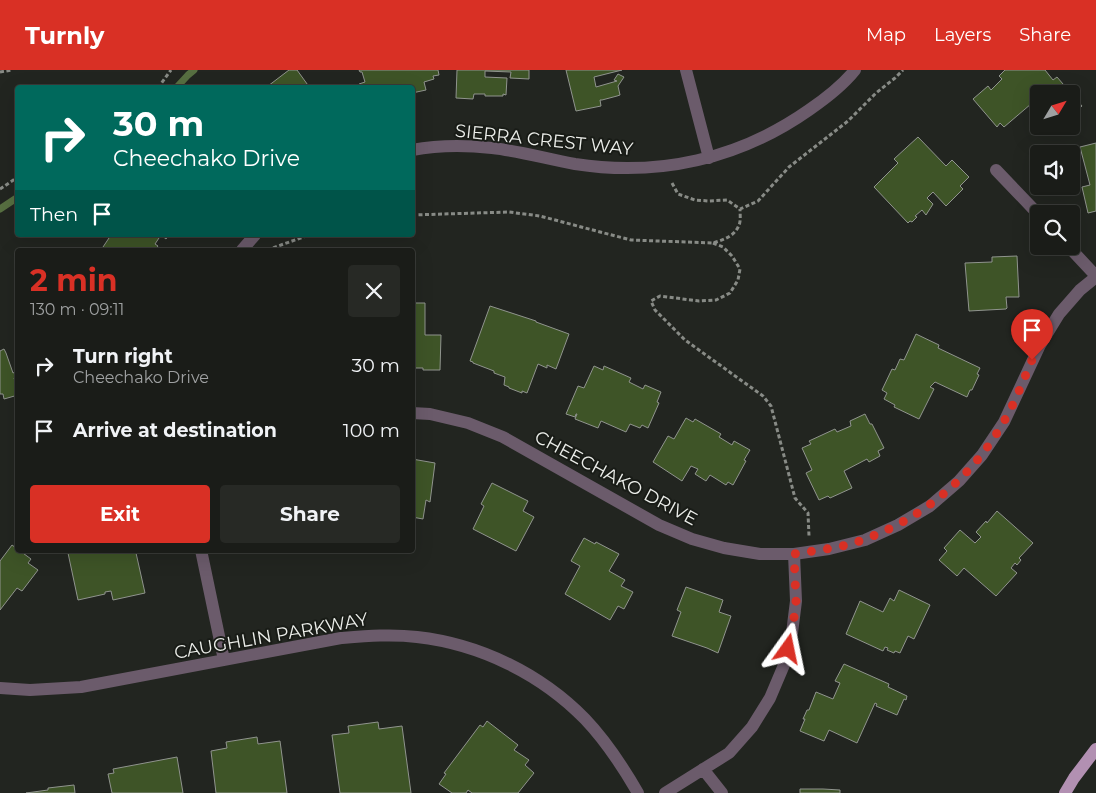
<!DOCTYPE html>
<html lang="en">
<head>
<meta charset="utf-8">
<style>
	body { margin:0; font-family:Montserrat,sans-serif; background:#272925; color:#f1f3f6; height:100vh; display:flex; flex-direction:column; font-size:19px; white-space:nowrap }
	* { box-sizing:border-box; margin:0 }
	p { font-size:16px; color:#9fa1a2 }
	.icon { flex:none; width:28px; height:28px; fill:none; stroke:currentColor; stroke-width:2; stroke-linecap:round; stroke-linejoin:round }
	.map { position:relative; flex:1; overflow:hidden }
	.drawer { position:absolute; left:15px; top:178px; width:400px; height:305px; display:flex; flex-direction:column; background:#1a1c18; border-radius:5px; box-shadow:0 5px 20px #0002,0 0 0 1px #383a37 }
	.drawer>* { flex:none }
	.top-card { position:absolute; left:15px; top:15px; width:400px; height:152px; border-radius:5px; box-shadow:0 5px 20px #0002,0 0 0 1px #383a37; background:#00695c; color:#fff; overflow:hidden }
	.needle { width:32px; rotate:52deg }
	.fabs { position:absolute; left:1030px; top:15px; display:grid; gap:10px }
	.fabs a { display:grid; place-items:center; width:50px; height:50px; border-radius:5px; background:#1a1c18; box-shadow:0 5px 20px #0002,0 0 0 1px #383a37; font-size:25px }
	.pin { position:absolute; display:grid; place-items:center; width:42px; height:42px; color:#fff; margin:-51px -21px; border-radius:50% 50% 50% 0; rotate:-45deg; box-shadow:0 0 5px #0007 }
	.pin .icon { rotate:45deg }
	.me { position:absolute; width:55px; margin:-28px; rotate:12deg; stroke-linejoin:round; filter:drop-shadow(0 0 4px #0008) }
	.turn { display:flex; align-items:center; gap:18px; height:105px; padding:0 15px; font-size:22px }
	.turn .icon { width:65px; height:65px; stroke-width:2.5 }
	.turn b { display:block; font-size:35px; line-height:42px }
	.then { display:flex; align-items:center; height:48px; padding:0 15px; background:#0003; gap:10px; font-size:19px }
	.round { display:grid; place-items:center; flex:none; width:52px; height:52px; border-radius:5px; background:#272925 }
	.summary { display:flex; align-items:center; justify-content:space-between; height:85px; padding:0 15px }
	h1 { font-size:30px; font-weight:700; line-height:38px; color:#d93025 }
	.primary-button { display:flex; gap:10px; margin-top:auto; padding:10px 15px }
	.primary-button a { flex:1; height:58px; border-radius:5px; background:#d93025; color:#fff; font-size:20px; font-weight:700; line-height:58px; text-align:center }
	.primary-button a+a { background:#272925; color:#f1f3f6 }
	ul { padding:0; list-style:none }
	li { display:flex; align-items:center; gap:15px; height:65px; padding:0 15px }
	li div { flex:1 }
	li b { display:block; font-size:19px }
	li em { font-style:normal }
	header { display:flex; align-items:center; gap:30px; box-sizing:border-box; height:70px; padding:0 25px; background:#d93025; color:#fff }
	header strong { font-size:24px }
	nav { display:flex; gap:28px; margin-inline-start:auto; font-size:18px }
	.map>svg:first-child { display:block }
</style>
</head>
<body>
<header>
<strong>Turnly</strong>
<nav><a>Map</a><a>Layers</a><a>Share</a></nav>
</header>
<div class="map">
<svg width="1096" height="723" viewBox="0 0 1096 723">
	<rect width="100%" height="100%" fill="#222520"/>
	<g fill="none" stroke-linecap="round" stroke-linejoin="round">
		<!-- stream -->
		<path stroke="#576f41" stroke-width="7" d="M176,18L188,5L194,0
			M0,139L18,127"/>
	</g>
	<!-- building -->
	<path fill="#3e5427" stroke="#90948e" d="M289,0H297L310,18H269L268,16Z
		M359,0H438L439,5L433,6L434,9L424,12L426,20L412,23V18H359V14L365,12L362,2H360Z
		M457,0H529V9L510,8L511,2L485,1V7L507,8L506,25L503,24V26H485V24H474L473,29L456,28Z
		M566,0H622L594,7L596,17L617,11L614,10L618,4L624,7L618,16L620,25L617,26L602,30H600L601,36L576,41Z
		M1005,0H1045L1053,10L1057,7L1082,36L1071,46V24H1039V29L1038,28L1004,57L1000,53L997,57L973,29L988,16L991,20L1002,9L999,6Z
		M918,67L946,96L952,90L969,107L960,116L963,119L946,136L933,122L927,128L933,134L926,145L922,140L915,146L917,147L912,152L910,151L908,153L874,117L898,93L894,89Z
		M1096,73V141L1088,143L1082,117L1090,115L1080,77Z
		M111,165H169L166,169L161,165L155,174L158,176L155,180H101Z
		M1017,186L1019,227H1006L1007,238L1006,239L969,241L965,193L992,192V187Z
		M412,233H425V265H441L440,300H423V298H412Z
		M490,236L536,251V252L569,264L556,299L547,295V298L538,294L527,323L522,321V323L509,318V317L504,315L505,307L494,303V301L473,293V292L470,291Z
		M916,264L939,275L938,278L980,298L977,304L979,305L972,320H970L967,327L935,312L930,317L934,319L919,349L894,337L895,335L884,329L887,323L882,320L892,299L895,300L900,289L904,290Z
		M4,279L6,283L13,303L15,302L16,307L14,308L18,319V325L4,329L3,324H0V281Z
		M594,296L603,300L604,296L631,308L629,312L643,319L645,315L661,322L657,332L659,333L648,358L642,355L640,358L630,354L626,362L601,351L598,358L575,349L577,344H576L575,347L566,344L578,316L584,318Z
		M865,344L870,354H872L884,378L878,381L880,386L869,392L867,389L844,401L852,418L830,428L828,426L819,430L806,403L812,400L802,378L811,374L809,371L835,359L837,362L851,356L850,351Z
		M686,348L693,352L695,349L721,364L719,367L732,375L734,371L750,380L744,390L746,391L733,415L728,412L726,415L710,405L706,411L695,404L698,399L691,396L682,411L653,392L668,366L674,369Z
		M412,389L435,393L430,432L426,430L423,449L412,447Z
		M492,413L528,431L523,441L534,447L516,481L473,459L484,436L481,434Z
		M997,441L1033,473L1019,488L1021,490L1017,495L1015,493L1011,498L1017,503L996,526L964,498L957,506L939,490L947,481L944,478L960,460L975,473L981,467L976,462L986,451L987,453Z
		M584,468L595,474L596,472L619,484L609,501L625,510L621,516L633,522L624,539L618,536L610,550L565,524L580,496L571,491Z
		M12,475L31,489L28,493L38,500L22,521L17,518L0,540V491Z
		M70,480H144V481L136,483L145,523L113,530L111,521L105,522V524L78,530L68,483L71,482Z
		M686,517L723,530L719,542L731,546L718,583L707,578L672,566L681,542L677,540Z
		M899,520L930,535L914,569L908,566L900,583L895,581L894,583L887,580L888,578L885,577L883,581L846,564L860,531L883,542L890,528L894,531Z
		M844,594L889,614L888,617L907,626L906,630L904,629L897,645L876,636L877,634L875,633L857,673L829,660L824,671L800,661L805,649H803L807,640H809L816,622L833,629L840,613L835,611Z
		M487,651L518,675L514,680L529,690L525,695L534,703L518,723H472L468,720L466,723H452L439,714L446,704L444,703L480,655L483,657Z
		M378,652L379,659L402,656L411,723H340L332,665L349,663L348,656Z
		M257,667L258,674L280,671L287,723H216L211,681L227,678L226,672Z
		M177,687L183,723H112L108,704L114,703L113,699Z
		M74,715L75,723H26L48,720V718Z
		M800,719H823L840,720V723H800Z"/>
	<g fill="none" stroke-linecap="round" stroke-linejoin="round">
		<!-- path -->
		<path stroke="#888b86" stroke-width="3" stroke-dasharray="4 2.5" stroke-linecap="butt" d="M0,2L12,0
			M158,18L171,0
			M672,113L678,124L695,130L709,131L727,130L740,139L758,131L789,97L848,51L876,23L895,8L903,0
			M0,119L18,107
			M412,145L509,142L540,146L585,158L631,170L713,173C723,170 735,166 739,155C741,151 740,144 740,139
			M713,173L723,177L732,186L740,199L738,210L730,223L716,230L699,231L660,226L651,231L655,240L685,270L763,326L771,336L795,428L808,443L809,466
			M267,180L309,165"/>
		<!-- minor -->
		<path stroke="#6b5b6b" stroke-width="12" d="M686,0L709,88
			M412,80C438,75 466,75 492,78C520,81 547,89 575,94C659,107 739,89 809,40C825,29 843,15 855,0
			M996,100L1039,145
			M1068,176L1096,206
			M242,180L255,165
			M412,343L430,344L468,353L503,367L659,455L692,469L724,478L760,484H794L829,479L865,470L898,455L930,436L959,411L982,385L1004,352L1040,275L1059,244L1080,220L1096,207
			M201,480L224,590
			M0,618L30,620L81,617L341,568C367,566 392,564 417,567C480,574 541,604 585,649C606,671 623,697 638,723
			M703,699L722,723
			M665,723L729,683L752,657L770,628L784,595L792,563L796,531L794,484"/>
		<!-- major -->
		<path stroke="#b290b2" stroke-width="12" d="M1065,723L1074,708L1096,679"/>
	</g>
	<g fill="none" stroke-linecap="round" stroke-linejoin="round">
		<!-- route -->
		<path stroke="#d93025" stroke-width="9" stroke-dasharray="0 16.2" d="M788,579L792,563L796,532L794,484C818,480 843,478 865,469C923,448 972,407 1003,353C1015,333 1023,311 1032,290"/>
	</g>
	<g text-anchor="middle" stroke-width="4" stroke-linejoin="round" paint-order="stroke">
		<!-- street labels -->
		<g font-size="18" fill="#eceeea" stroke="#191c17">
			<text transform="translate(544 70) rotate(6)" y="6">SIERRA CREST WAY</text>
			<text transform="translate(616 408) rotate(28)" y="6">CHEECHAKO DRIVE</text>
			<text transform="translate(271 566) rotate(-10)" y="6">CAUGHLIN PARKWAY</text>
		</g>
	</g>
</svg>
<div class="fabs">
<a><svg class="needle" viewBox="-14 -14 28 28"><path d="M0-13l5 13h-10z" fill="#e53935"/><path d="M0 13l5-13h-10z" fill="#9fa1a2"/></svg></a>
<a><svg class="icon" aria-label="sound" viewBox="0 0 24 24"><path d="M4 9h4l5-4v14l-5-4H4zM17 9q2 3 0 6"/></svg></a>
<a><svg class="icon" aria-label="search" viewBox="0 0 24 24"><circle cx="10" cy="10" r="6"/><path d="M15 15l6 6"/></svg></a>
</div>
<div class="pin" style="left:1032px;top:290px;background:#d93025"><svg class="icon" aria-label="arrive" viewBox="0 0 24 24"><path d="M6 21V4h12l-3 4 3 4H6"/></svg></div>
<svg class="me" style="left:788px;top:579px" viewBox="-20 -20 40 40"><path d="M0-17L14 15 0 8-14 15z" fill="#d93025" stroke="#fff" stroke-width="4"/></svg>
<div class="top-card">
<div class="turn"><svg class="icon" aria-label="right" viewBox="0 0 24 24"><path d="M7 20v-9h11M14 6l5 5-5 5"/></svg><div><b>30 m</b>Cheechako Drive</div></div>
<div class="then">Then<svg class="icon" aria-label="arrive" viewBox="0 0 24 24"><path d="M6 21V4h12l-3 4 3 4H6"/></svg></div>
</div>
<section class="drawer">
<div class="summary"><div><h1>2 min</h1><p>130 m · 09:11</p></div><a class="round"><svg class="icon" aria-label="close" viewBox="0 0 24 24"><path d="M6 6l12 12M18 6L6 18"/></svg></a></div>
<ul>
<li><svg class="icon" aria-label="right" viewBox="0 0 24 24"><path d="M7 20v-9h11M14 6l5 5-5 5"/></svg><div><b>Turn right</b><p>Cheechako Drive</p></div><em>30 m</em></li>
<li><svg class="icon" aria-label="arrive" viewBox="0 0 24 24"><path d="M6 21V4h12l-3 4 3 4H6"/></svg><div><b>Arrive at destination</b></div><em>100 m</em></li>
</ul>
<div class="primary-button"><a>Exit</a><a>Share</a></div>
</section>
</div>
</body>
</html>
